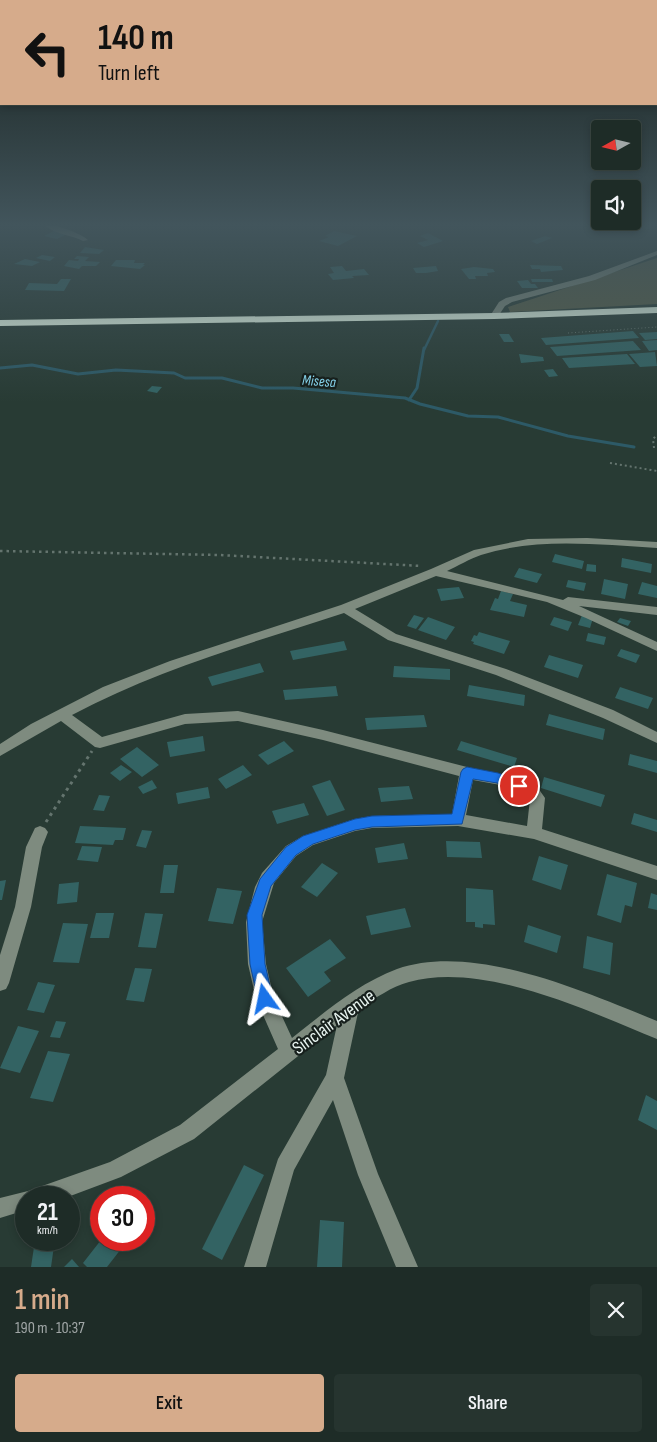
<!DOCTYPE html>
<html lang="en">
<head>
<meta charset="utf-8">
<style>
	body { margin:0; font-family:"Sofia Sans Condensed",sans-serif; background:#26342f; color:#f1f3f6; height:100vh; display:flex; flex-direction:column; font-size:19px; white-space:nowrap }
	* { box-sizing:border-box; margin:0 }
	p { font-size:16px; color:#a1a7a7 }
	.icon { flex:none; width:28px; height:28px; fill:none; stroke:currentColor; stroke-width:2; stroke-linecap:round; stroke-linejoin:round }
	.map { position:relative; height:1267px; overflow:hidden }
	.side { display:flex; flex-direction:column; background:#1e2c27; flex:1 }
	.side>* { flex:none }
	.guide { position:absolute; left:0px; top:0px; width:658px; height:105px; box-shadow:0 2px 8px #0003,0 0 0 1px #3c4844; background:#d6ab8b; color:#111; overflow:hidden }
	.needle { width:32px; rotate:262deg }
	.buttons { position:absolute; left:591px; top:120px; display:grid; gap:10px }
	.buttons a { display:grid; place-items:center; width:50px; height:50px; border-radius:5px; background:#1e2c27; box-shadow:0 2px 8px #0003,0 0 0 1px #3c4844; font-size:25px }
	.speed { position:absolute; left:15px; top:1186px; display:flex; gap:10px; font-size:25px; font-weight:700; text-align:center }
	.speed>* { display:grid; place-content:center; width:65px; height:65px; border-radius:50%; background:#1e2c27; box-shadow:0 2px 8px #0003,0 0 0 1px #3c4844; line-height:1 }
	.speed small { font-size:12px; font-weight:400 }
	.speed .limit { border:8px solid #d22; background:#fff; color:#111 }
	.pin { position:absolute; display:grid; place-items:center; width:42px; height:42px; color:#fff; margin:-21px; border:2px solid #fff; border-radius:50%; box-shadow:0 1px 5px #0007 }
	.me { position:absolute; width:55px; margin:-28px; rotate:348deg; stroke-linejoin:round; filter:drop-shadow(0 0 4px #0008) }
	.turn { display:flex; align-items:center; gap:18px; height:105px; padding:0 15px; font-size:22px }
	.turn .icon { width:65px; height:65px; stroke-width:2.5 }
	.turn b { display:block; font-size:35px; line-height:42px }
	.round { display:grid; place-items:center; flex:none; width:52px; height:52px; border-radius:5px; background:#26342f }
	.overview { display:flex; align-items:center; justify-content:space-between; height:85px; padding:0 15px }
	h1 { font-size:30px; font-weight:600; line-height:38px; color:#d6ab8b }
	.action { display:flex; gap:10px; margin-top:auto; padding:10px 15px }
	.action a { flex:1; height:58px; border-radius:5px; background:#d6ab8b; color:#111; font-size:20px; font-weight:600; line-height:58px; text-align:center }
	.action a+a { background:#26342f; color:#f1f3f6 }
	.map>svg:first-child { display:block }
</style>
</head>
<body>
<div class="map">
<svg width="657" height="1267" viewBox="0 0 657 1267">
	<rect width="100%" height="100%" fill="#283b34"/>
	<!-- green -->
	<path fill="#555c46" d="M657,258V304L510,312L508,307Z"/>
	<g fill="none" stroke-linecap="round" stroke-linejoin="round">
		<!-- stream-far1 -->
		<path stroke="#2d5a67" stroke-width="2.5" d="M424,350L438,321"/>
		<!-- stream -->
		<path stroke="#2d5a67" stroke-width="3" d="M0,368L32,365L78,374L116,370L174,373L185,378H222L262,388H293L405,398L420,404L468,416L498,417L568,436L634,447
			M409,400L417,388L424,348"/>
	</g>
	<!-- building -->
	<path fill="#336363" d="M592,224H604L614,229L605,231Z
		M639,224H653L649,229L635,228Z
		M54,231L67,234L57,239L44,236Z
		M334,231L357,236L338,246L319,241L329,237L325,236Z
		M428,233L443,241L424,247L417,243L428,240L420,236Z
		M545,236L552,238L537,244L531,241Z
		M85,247L104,250L99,254L80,253Z
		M42,255L55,257L50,261L36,258Z
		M77,256L89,257L85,261L100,262L96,266H82L79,269L64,266L69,260L78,261L79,259H74Z
		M25,259L40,262L32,266L14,264Z
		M116,260H135L134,263H145L143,265H145L140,269L111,266Z
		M530,265L561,266L563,270L541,272L540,269H532Z
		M342,266L346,271L364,269L369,275L352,276L354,278L333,280L328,274L334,273L330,267Z
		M436,266L438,271L426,273H416L413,268Z
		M474,267L493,269L495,272L487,273L488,276H475L476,279H469L461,269Z
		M61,279H71L64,291L25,290L29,283L57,284Z
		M531,279H552L553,282H532Z
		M528,280L531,284H535L538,288H522L517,281Z
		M633,331L639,338L546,345L541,338Z
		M657,332V339L645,340L639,333Z
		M499,334H509L514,342H504Z
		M657,340V350L649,351L642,341Z
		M633,341L641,350L557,356L550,347Z
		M655,352L657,366L640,367L629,354Z
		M519,354L543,357L544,361L521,363Z
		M627,354L635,364L569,368L562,358Z
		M553,369L558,376L549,377L544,370Z
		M152,386L162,387L157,393L147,391Z
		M555,554L584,561L582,569L552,562Z
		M622,558L652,564L651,573L621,567Z
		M587,564L596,565V572L586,571Z
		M519,568L542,574L537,583L514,577Z
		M604,579L628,584L625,599L601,594Z
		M568,580L586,583L584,591L566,587Z
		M642,582L657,586V598L638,594Z
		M459,587L464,598L441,601L437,589Z
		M501,591L513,594L510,601L527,605L524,617L490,610L495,598L498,599Z
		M414,615L424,618L416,629L407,626Z
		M582,615L593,618L590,628L578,625Z
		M428,617L455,627L446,640L418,630Z
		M554,617L572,622L568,631L550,625Z
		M620,618L631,621L628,626L617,622Z
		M479,632L510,641L504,654L473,644L474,642L471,641L474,635L477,636Z
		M588,633L606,637L604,645L586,641Z
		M344,641L347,650L293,660L290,651Z
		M621,649L640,655L636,663L617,656Z
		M549,655L583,665L578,678L544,667Z
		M260,663L264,672L212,686L208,677Z
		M394,666L450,669V680L393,677Z
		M469,685L525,695L524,706L467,696Z
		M336,686L338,696L285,700L283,690Z
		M620,687L653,698L648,709L615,698Z
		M549,714L605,729L603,740L546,725Z
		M424,715L427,727L367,730L365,718Z
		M203,736L205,751L170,757L167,742Z
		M284,741L294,751L268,765L258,755Z
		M461,741L517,758L514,767L457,750Z
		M137,747L159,765L142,777L120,759Z
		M630,754L657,761V773L628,765Z
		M121,765L132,772L120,781L110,773Z
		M243,765L252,775L226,789L218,779Z
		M544,777L605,795L601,807L541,788Z
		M152,780L157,788L143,794L138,787Z
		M330,780L345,810L327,816L312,786Z
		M409,786L413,799L381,802L378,788Z
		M208,787L210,798L178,804L176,793Z
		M99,795L110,796L104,811L93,810Z
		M304,803L309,815L277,824L272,811Z
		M634,813L657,820V832L631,824Z
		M80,826L126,828L123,840H115L113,845L75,843Z
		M142,830L152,831L146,848L136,846Z
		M446,841L480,842L482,858L447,857Z
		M404,843L408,859L378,863L375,848Z
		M82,846L102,847L98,862L77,860Z
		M539,856L568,865L561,890L532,880Z
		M322,863L338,873L317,897L301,887Z
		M164,865H178L174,893H160Z
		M607,874L637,883L632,907L625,905L621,923L597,915Z
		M6,880L2,900H0V881Z
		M79,882L77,902L57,904L59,884Z
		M217,888L242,891L233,924L208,921Z
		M466,888L493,890L495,925L483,924V928L475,927V922H466Z
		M651,893L657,895V910L648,908Z
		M405,908L411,927L371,935L366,916Z
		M96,913H114L109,938H90Z
		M145,913L163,914L156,948L138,947Z
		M63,923L88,924L79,963L53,962Z
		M528,925L561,936L557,953L524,942Z
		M587,936L613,943L610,975L583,968Z
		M330,939L346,958L324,972L331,981L308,997L286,968Z
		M135,968L152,969L144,1002L126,1000Z
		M38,982L55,985L44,1013L27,1010Z
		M56,1021L66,1022L60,1038L50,1037Z
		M18,1026L39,1031L20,1073L0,1068Z
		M48,1051L70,1054L53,1102L30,1098Z
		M646,1095L657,1101V1130L638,1120Z
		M244,1165L264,1175L222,1260L202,1249Z
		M320,1220L344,1222L342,1267H317Z
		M101,1240H128L107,1267H87L83,1263Z
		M54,1246L51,1267H31L34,1247Z
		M72,1259L79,1267H64Z"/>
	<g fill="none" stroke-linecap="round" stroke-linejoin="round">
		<!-- path-far3 -->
		<path stroke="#64746e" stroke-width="1" stroke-dasharray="1 2.5" stroke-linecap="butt" d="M568,333L657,327"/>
		<!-- path-far2 -->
		<path stroke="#64746e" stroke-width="2" stroke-dasharray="2 3" stroke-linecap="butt" d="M654,448L653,439L657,435
			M610,463L657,471"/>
		<!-- path-far1 -->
		<path stroke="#64746e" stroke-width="2.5" stroke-dasharray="2.5 4" stroke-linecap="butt" d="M0,551L220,555L422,566"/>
		<!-- path -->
		<path stroke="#64746e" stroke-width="3" stroke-dasharray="3 4.5" stroke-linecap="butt" d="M46,822L92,751"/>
		<!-- minor -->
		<path fill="#7e8b7f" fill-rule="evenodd" d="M44,224C54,224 81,233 88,240L83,241C70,234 54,235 44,224Z
			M657,251V255L595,280L512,302L505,306L497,318L490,316L499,302L506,298L589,276Z
			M587,538L657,542V548C600,545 537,537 481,555C469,559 458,566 447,571L563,600L568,597L657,607V615L579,606L657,642V651L586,618L547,602L436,576L355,609L396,634L506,669L613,710L657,732V743L603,718L496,675L388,640L344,613C252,643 158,669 72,715L102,737L185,714L238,711L323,730L467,767L506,775L531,783L538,788L545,798L542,829L657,866V880L534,839L458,826L372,828L355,831L313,845L296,856L274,883L262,922L266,964L274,999L292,1038C324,1013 357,984 397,969C474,942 585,992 657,1021V1039C588,1011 483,961 409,982C392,986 375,999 359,1008L344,1078L378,1174L418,1267H396L358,1175L333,1100L294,1170L266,1267H244L278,1159L326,1075L337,1025L194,1139L121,1177L65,1198H26V1210L0,1218V1198L28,1191L110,1162L180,1125L278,1049L256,999L248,964L246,922L255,887L262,873L286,846L303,836L355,819L372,816L452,814L459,776L323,740L238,721L185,724L100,748L95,747L61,721L0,756V744L31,724L103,687L170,661L341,605L431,569L474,550L528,539ZM473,780L506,786L528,796L530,799L527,826L466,815Z
			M40,826L45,828L48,832L42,847L31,907L9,983L6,989L0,991V955L15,907L26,847L35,828Z"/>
		<!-- highway -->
		<path fill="#eafdeb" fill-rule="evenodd" d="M657,307V313L494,319L0,326V320L494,313Z"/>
	</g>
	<!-- sky -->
	<linearGradient id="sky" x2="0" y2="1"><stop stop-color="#16201d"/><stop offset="0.56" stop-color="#42555c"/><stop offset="1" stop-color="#42555c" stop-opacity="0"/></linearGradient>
	<rect width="657" height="402" fill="url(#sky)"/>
	<!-- route -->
	<path fill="#1a73e8" stroke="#114b97" d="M467,767L498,773L523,782L525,786L523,789L519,791L497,783L473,779L462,824L372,827L355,830L313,844L296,855L271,886L262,915L265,964L273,999L271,1005L265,1007L259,1005L250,964L247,915L260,879L286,847L303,836L355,819L372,816L452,814L461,772L463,769Z"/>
	<g text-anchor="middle" stroke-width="4.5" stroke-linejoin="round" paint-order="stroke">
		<!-- far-water labels -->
		<g font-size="15" font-style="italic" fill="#85d2ea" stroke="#17201d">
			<text transform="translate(319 381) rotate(4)" y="5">Misesa</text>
		</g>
		<!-- near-street labels -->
		<g font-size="19" fill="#e8f4f0" stroke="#17201d">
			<text transform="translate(333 1021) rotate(-36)" y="7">Sinclair Avenue</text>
		</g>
	</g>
</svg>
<div class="buttons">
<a><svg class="needle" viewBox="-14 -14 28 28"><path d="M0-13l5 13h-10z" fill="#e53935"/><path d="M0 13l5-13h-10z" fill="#a1a7a7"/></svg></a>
<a><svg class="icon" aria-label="sound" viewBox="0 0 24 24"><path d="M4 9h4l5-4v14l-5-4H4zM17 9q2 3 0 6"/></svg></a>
</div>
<div class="speed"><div>21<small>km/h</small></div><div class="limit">30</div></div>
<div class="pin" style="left:519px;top:786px;background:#d93025"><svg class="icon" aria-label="arrive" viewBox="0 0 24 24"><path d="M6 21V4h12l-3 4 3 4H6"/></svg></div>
<svg class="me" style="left:265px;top:999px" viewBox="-20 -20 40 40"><path d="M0-17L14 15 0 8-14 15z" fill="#1a73e8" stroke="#fff" stroke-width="4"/></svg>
<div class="guide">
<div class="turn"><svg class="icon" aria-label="left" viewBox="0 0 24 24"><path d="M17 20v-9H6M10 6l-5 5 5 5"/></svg><div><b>140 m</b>Turn left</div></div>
</div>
</div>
<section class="side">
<div class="overview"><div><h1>1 min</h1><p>190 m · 10:37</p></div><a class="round"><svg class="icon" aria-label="close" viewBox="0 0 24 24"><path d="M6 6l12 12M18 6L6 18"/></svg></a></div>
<div class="action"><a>Exit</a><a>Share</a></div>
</section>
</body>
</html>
